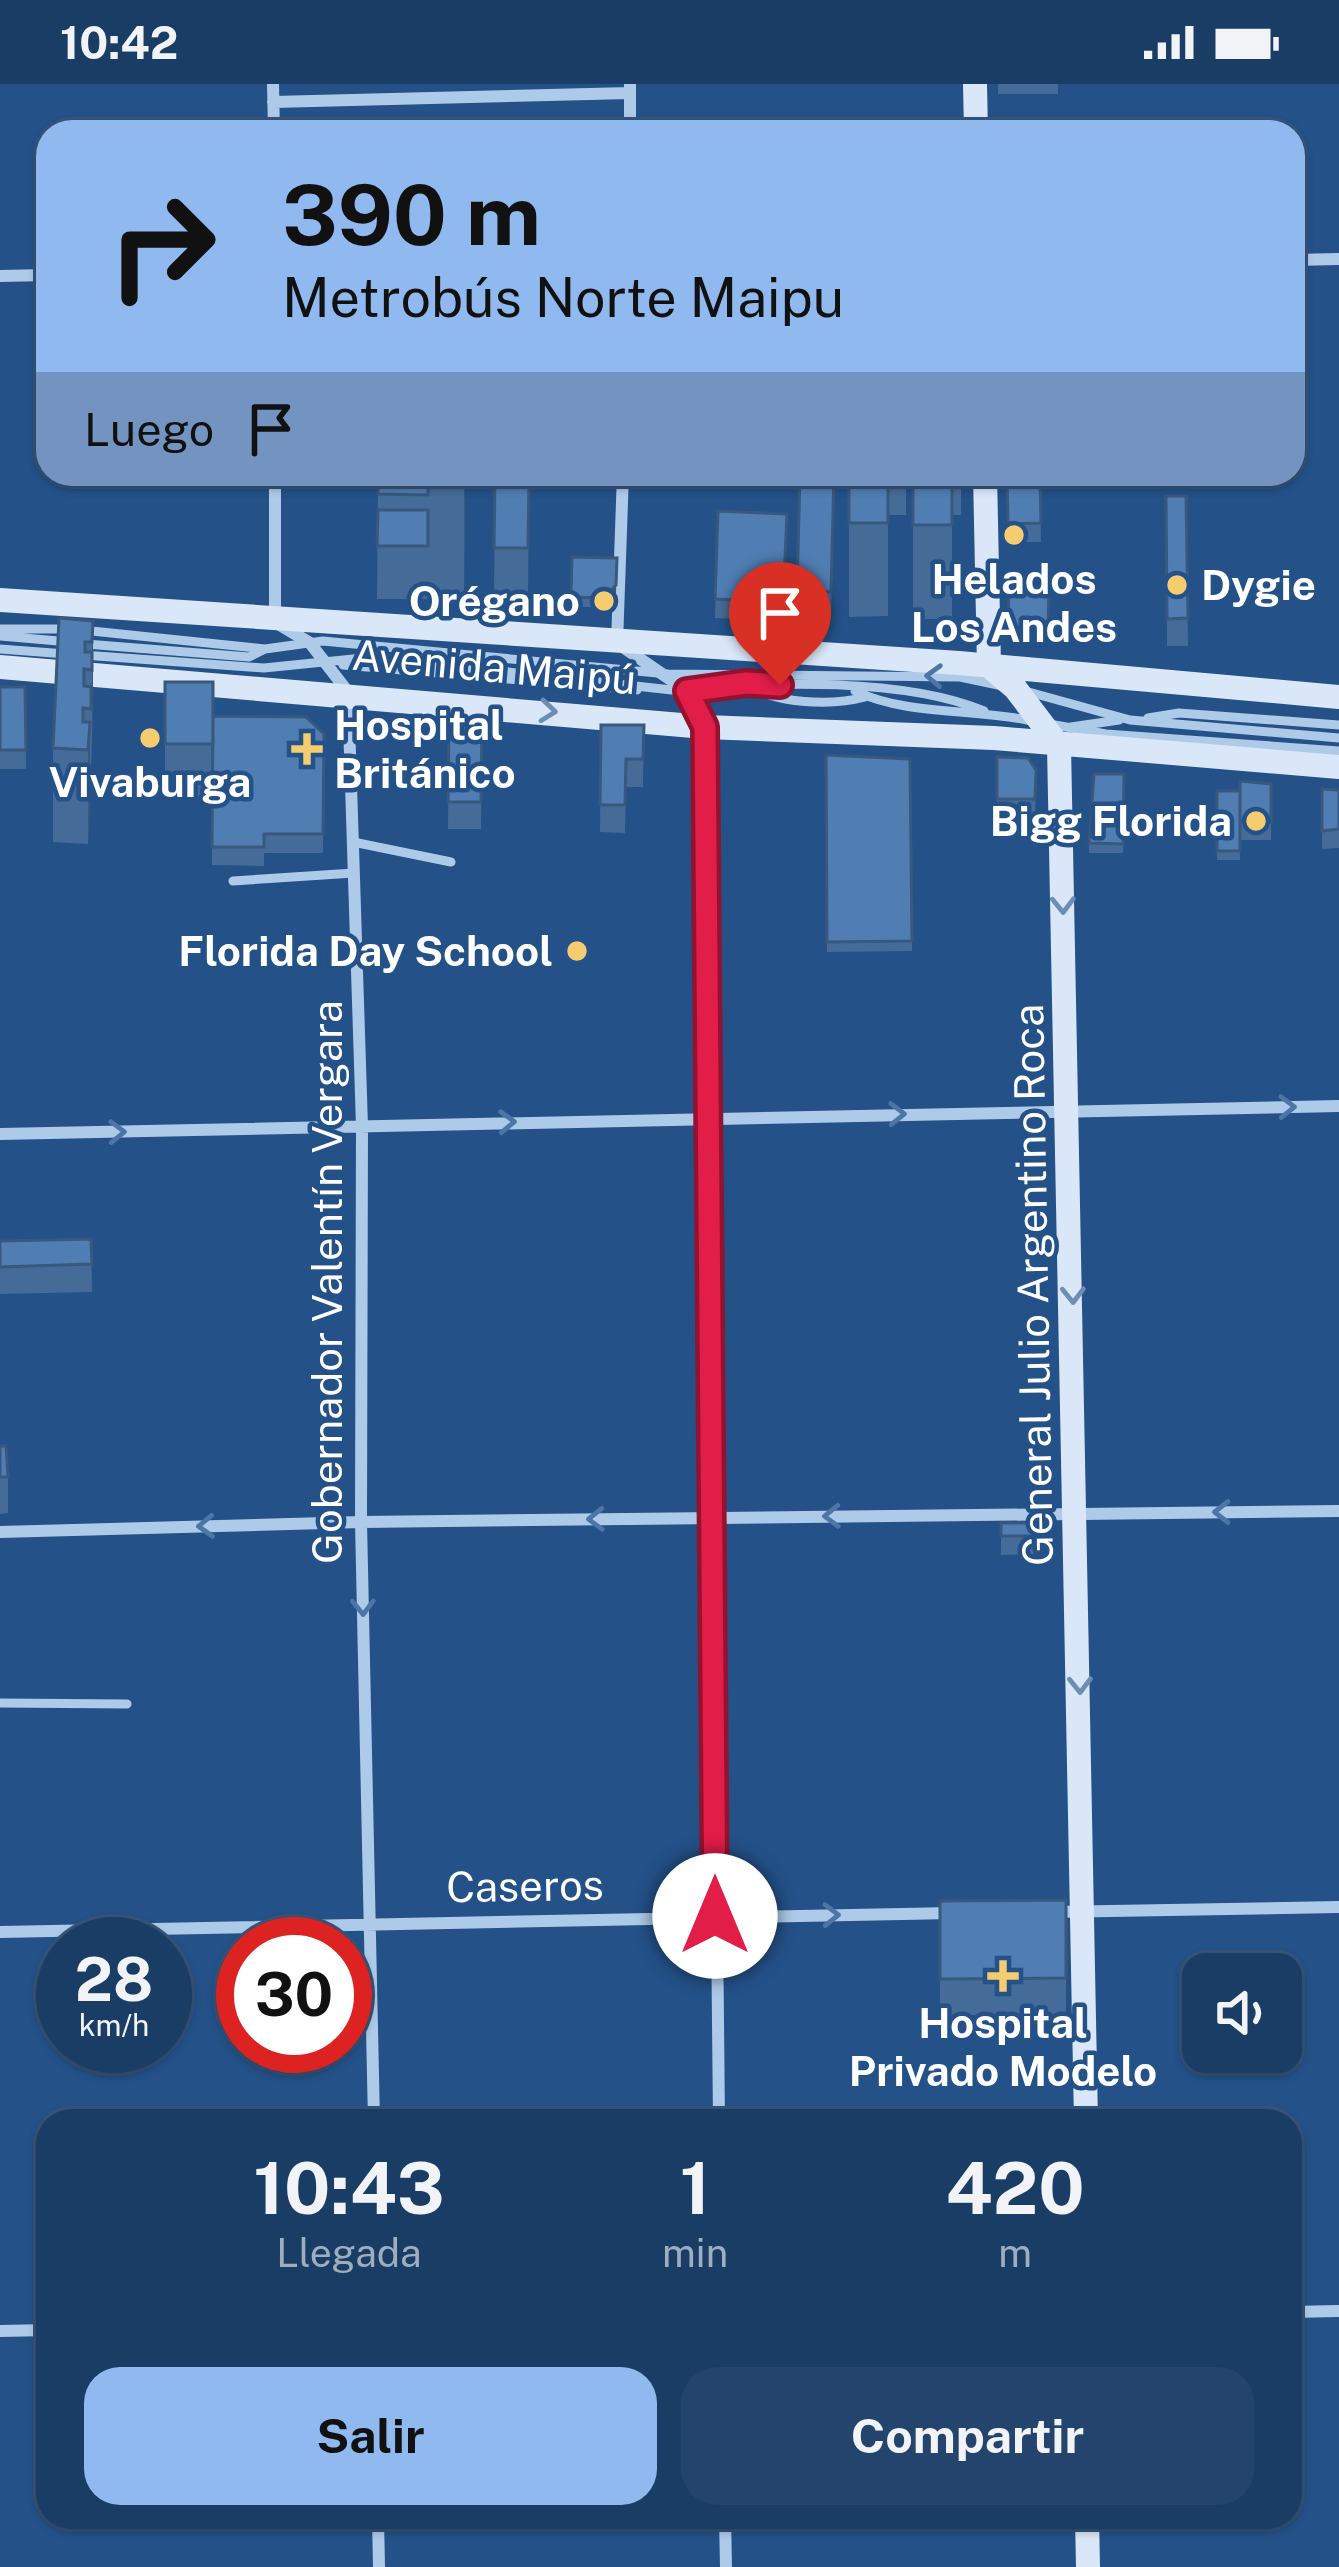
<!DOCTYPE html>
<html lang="es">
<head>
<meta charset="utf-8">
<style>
	body { margin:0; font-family:"Public Sans",sans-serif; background:#23446c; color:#f1f3f6; height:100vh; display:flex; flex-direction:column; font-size:45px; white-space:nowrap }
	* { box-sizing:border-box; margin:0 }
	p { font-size:39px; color:#9faebf }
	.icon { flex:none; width:66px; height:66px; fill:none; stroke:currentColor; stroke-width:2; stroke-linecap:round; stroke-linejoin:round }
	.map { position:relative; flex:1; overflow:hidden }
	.panel { position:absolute; left:36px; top:2025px; width:1266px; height:420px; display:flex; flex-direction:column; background:#1a3d66; border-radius:36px; box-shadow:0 3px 9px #0004,0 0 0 3px #38567a }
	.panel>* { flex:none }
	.hud { position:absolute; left:36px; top:36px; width:1269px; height:366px; border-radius:36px; box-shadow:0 3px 9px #0004,0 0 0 3px #38567a; background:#90b9f0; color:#111; overflow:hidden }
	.buttons { position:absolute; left:1182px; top:1869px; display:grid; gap:24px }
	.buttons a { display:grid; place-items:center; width:120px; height:120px; border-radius:24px; background:#1a3d66; box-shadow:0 3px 9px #0004,0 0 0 3px #38567a; font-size:60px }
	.speed { position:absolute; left:36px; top:1833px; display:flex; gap:24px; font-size:60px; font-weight:700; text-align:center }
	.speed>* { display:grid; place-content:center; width:156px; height:156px; border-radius:50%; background:#1a3d66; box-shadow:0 3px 9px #0004,0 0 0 3px #38567a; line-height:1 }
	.speed small { font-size:30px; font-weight:400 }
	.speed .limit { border:18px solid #d22; background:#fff; color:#111 }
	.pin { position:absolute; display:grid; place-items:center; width:102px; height:102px; color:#fff; margin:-123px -51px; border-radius:50% 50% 50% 0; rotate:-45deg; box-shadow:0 0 12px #0007 }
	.pin .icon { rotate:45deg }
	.me { position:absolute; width:132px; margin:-66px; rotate:0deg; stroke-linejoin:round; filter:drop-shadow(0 0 9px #0008) }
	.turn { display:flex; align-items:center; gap:42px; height:252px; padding:0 48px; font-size:54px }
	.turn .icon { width:156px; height:156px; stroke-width:2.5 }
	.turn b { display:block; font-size:84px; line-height:102px }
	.then { display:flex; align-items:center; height:114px; padding:0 48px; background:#0003; gap:24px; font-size:45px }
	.eta { display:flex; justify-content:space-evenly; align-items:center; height:204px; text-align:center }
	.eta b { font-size:72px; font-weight:700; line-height:84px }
	.cta { display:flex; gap:24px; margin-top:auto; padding:24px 48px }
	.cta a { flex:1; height:138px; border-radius:36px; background:#90b9f0; color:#111; font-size:48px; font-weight:700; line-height:138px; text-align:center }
	.cta a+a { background:#23446c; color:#f1f3f6 }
	.status { display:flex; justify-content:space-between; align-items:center; height:84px; padding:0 60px; background:#1a3d66; direction:ltr }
	.status svg { height:33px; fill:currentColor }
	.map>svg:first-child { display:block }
</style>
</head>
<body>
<div class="status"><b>10:42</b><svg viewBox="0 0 49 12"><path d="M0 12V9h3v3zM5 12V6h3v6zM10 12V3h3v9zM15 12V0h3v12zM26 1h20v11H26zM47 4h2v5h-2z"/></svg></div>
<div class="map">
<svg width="1339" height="2483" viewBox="0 0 1339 2483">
	<rect width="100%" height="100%" fill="#235188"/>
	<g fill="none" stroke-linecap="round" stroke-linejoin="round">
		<!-- lane -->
		<path stroke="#aecae9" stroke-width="9" d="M0,545H65
			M82,546L265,565L323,557L668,590L960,593L1003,602
			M0,552L70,558
			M86,560L249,573L265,565
			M0,565L66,570
			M83,571L264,584L373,573L681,607
			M343,581L637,606
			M748,601C776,620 832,622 865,613
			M684,607C768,597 906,594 984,627
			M855,607C908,632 975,624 1032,637
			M1025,607L1130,636L1339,654
			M1148,634L1179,629L1339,641
			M1049,640L1106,650L1339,667
			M1071,643L1119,636
			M353,758L451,778
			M233,797L354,789
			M0,1619L127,1620"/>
		<!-- street -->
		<path stroke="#aecae9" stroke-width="12" d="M273,0L274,48
			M630,0V48
			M273,18L630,9
			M1293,176L1339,175
			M0,192L48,191
			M275,390V538L310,559L348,608L362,1042L361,1438L374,2037
			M623,390L617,559L687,607L705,643L719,2037
			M0,1050L1339,1022
			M0,1448L361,1438L1339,1427
			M1051,1828L1339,1823
			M0,1848L953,1829
			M1290,2228L1339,2227
			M0,2247L48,2246
			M378,2433L379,2483
			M725,2433L726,2483"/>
		<!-- secondary -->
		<path stroke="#d9e7f8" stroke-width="24" d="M975,0L976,48
			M985,390L989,582L1015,604L1059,662L1086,2037
			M0,516L959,579L1339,613
			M0,583L705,643L994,654L1339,683
			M1087,2433L1088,2483"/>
	</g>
	<!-- wall -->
	<path fill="#456c99" d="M998,0H1058V10H998Z
		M378,390H465L464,515H377Z
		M834,390L831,535L797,533V506Z
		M849,390H906V431H888V532L849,533Z
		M913,390H961V431H952V535H913Z
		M1007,390H1040L1041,458H1008Z
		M495,394H529L528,517H494Z
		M1166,412H1186L1188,562H1167Z
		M718,427L787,430L783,536L715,534Z
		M572,473L617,474L616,511L604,523H571Z
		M1009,504L1049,505L1048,553L1008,552Z
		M59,534L93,537V631L88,760L53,758V664Z
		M165,598L213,632L324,650L323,769H264V782L212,781V713H165Z
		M0,603H25L26,685H0Z
		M449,637H482L481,745H448Z
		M601,641H644L643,703H626L625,749L600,748Z
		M826,671L912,857V867L827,868Z
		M997,673L1036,686L1035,733H997Z
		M1124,690L1123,769H1089V759Z
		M1271,700V756H1240V776H1217V707H1240Z
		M1322,705L1339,706V764L1322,765Z
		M91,1155L92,1208L0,1210V1157Z
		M0,1362L8,1393V1429L0,1430Z
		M1001,1439H1038L1039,1470L1001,1471Z
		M1066,1816V1931H940V1817Z"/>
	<!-- shaded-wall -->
	<path fill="#38587d" d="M465,390L464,515V403Z
		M616,501V511L604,523V514Z
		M93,537V631L92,652V558Z
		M90,638V732L88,760V666Z"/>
	<!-- building -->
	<path fill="#507db2" stroke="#38587d" stroke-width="3" d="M378,390H428V411L378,410Z
		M428,390H465L464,403L428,402Z
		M800,390H834L831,508L797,506Z
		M849,390H888V439H849Z
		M913,390H952V441H913Z
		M1007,390H1040L1041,439L1008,440Z
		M495,394H529L528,464H494Z
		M1166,412H1186L1188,534L1167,535Z
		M378,426H428V462H377Z
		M718,427L787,430L783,518L715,515Z
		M572,473L617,474L616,501L604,514L571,513Z
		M1009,504L1049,505L1048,544L1008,542Z
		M59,534L93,537L92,558H85V568H92V586L84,585V602L91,603V625L83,624V638H90L88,666L53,664Z
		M165,598H213V660H165Z
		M0,603H25L26,666H0Z
		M213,632L306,633L324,650L323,750H264V763H212Z
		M449,637H482L481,718H448Z
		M601,641H644L643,675H626L625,721H600Z
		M826,671L910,675L912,857L827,858Z
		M997,673L1028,674L1036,686L1035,715H997Z
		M1094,690H1124L1123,760L1089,759Z
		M1240,697L1271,700V738H1240Z
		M1322,705L1339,706V745L1322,747Z
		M1217,707H1240V767H1217Z
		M91,1155L92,1180L0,1183V1157Z
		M0,1362H6L8,1393H0Z
		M1001,1439H1038L1039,1452H1001Z
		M1066,1816V1894L940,1895V1817Z"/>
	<!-- one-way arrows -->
	<defs><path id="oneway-chevron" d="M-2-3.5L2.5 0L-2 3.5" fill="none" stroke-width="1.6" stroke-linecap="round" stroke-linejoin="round" transform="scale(3)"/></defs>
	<g stroke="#4d75a5">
		<use href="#oneway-chevron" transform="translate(934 592) rotate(-178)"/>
		<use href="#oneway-chevron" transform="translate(1287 1023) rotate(-1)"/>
		<use href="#oneway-chevron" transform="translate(897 1030) rotate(-1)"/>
		<use href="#oneway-chevron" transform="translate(507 1038) rotate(-2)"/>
		<use href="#oneway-chevron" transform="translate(117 1048) rotate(-1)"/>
		<use href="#oneway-chevron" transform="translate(1222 1428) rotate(180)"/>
		<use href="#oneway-chevron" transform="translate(832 1432) rotate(179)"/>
		<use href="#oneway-chevron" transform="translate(596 1435) rotate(179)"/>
		<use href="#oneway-chevron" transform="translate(206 1442) rotate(178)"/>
		<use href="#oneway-chevron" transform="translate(363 1523) rotate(89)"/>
		<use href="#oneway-chevron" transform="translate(831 1831) rotate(-1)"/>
	</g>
	<g stroke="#6c8db5">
		<use href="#oneway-chevron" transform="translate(548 627) rotate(6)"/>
		<use href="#oneway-chevron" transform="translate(1063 821) rotate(89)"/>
		<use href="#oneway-chevron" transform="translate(1073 1211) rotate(89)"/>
		<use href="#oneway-chevron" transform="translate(1080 1601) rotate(89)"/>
	</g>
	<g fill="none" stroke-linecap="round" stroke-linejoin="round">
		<!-- route casing -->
		<g stroke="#92132f" stroke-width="30">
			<path id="route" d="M715,1832L705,643L687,607L746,599L780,601"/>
		</g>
		<!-- route -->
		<use href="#route" stroke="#e11d48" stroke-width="21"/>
	</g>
	<!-- markers -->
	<g fill="#f5cc70" stroke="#235188" stroke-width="4.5">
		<circle cx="1014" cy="451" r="12"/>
		<circle cx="1177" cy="501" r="12"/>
		<circle cx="604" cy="517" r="12"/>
		<circle cx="150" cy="654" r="12"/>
		<path d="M301 647h12v12h12v12h-12v12h-12v-12h-12v-12h12z"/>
		<circle cx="1256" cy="737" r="12"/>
		<circle cx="577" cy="867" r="12"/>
		<path d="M997 1874h12v12h12v12h-12v12h-12v-12h-12v-12h12z"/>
	</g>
	<g text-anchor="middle" stroke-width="9" stroke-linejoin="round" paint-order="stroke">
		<!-- poi labels -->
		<g font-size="42" font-weight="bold" fill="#fff" stroke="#235188">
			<text x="1014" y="510">Helados<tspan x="1014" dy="48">Los Andes</tspan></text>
			<text x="1201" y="516" text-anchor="start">Dygie</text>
			<text x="580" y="532" text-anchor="end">Orégano</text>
			<text x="334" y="656" text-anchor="start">Hospital<tspan x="334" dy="48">Británico</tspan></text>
			<text x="150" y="713">Vivaburga</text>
			<text x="1232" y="752" text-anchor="end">Bigg Florida</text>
			<text x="553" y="882" text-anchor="end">Florida Day School</text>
			<text x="1003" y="1954">Hospital<tspan x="1003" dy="48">Privado Modelo</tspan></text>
		</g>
		<!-- street labels -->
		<g font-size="42" fill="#fff" stroke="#235188">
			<text transform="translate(494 583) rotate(5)" y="15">Avenida Maipú</text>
			<text transform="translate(327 1198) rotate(-90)" y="15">Gobernador Valentín Vergara</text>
			<text transform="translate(1033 1201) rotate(-91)" y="15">General Julio Argentino Roca</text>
			<text transform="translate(525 1802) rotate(-1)" y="15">Caseros</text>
		</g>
	</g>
</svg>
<div class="buttons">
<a><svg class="icon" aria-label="sound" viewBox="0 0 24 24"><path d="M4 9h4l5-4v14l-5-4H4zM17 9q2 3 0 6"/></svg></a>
</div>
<div class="speed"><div>28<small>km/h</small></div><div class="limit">30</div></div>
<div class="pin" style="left:780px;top:601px;background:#d93025"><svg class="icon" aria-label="arrive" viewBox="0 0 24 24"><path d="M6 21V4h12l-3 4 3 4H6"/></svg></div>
<svg class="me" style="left:715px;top:1832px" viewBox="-20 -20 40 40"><circle r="19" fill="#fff"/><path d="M0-13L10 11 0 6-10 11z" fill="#e11d48"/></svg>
<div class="hud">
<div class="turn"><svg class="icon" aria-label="right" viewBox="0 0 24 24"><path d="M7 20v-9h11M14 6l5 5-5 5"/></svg><div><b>390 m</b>Metrobús Norte Maipu</div></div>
<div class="then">Luego<svg class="icon" aria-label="arrive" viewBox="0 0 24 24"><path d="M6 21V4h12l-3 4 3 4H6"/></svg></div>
</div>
<section class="panel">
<div class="eta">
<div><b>10:43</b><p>Llegada</p></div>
<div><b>1</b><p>min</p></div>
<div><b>420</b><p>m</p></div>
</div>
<div class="cta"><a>Salir</a><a>Compartir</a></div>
</section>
</div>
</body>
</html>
